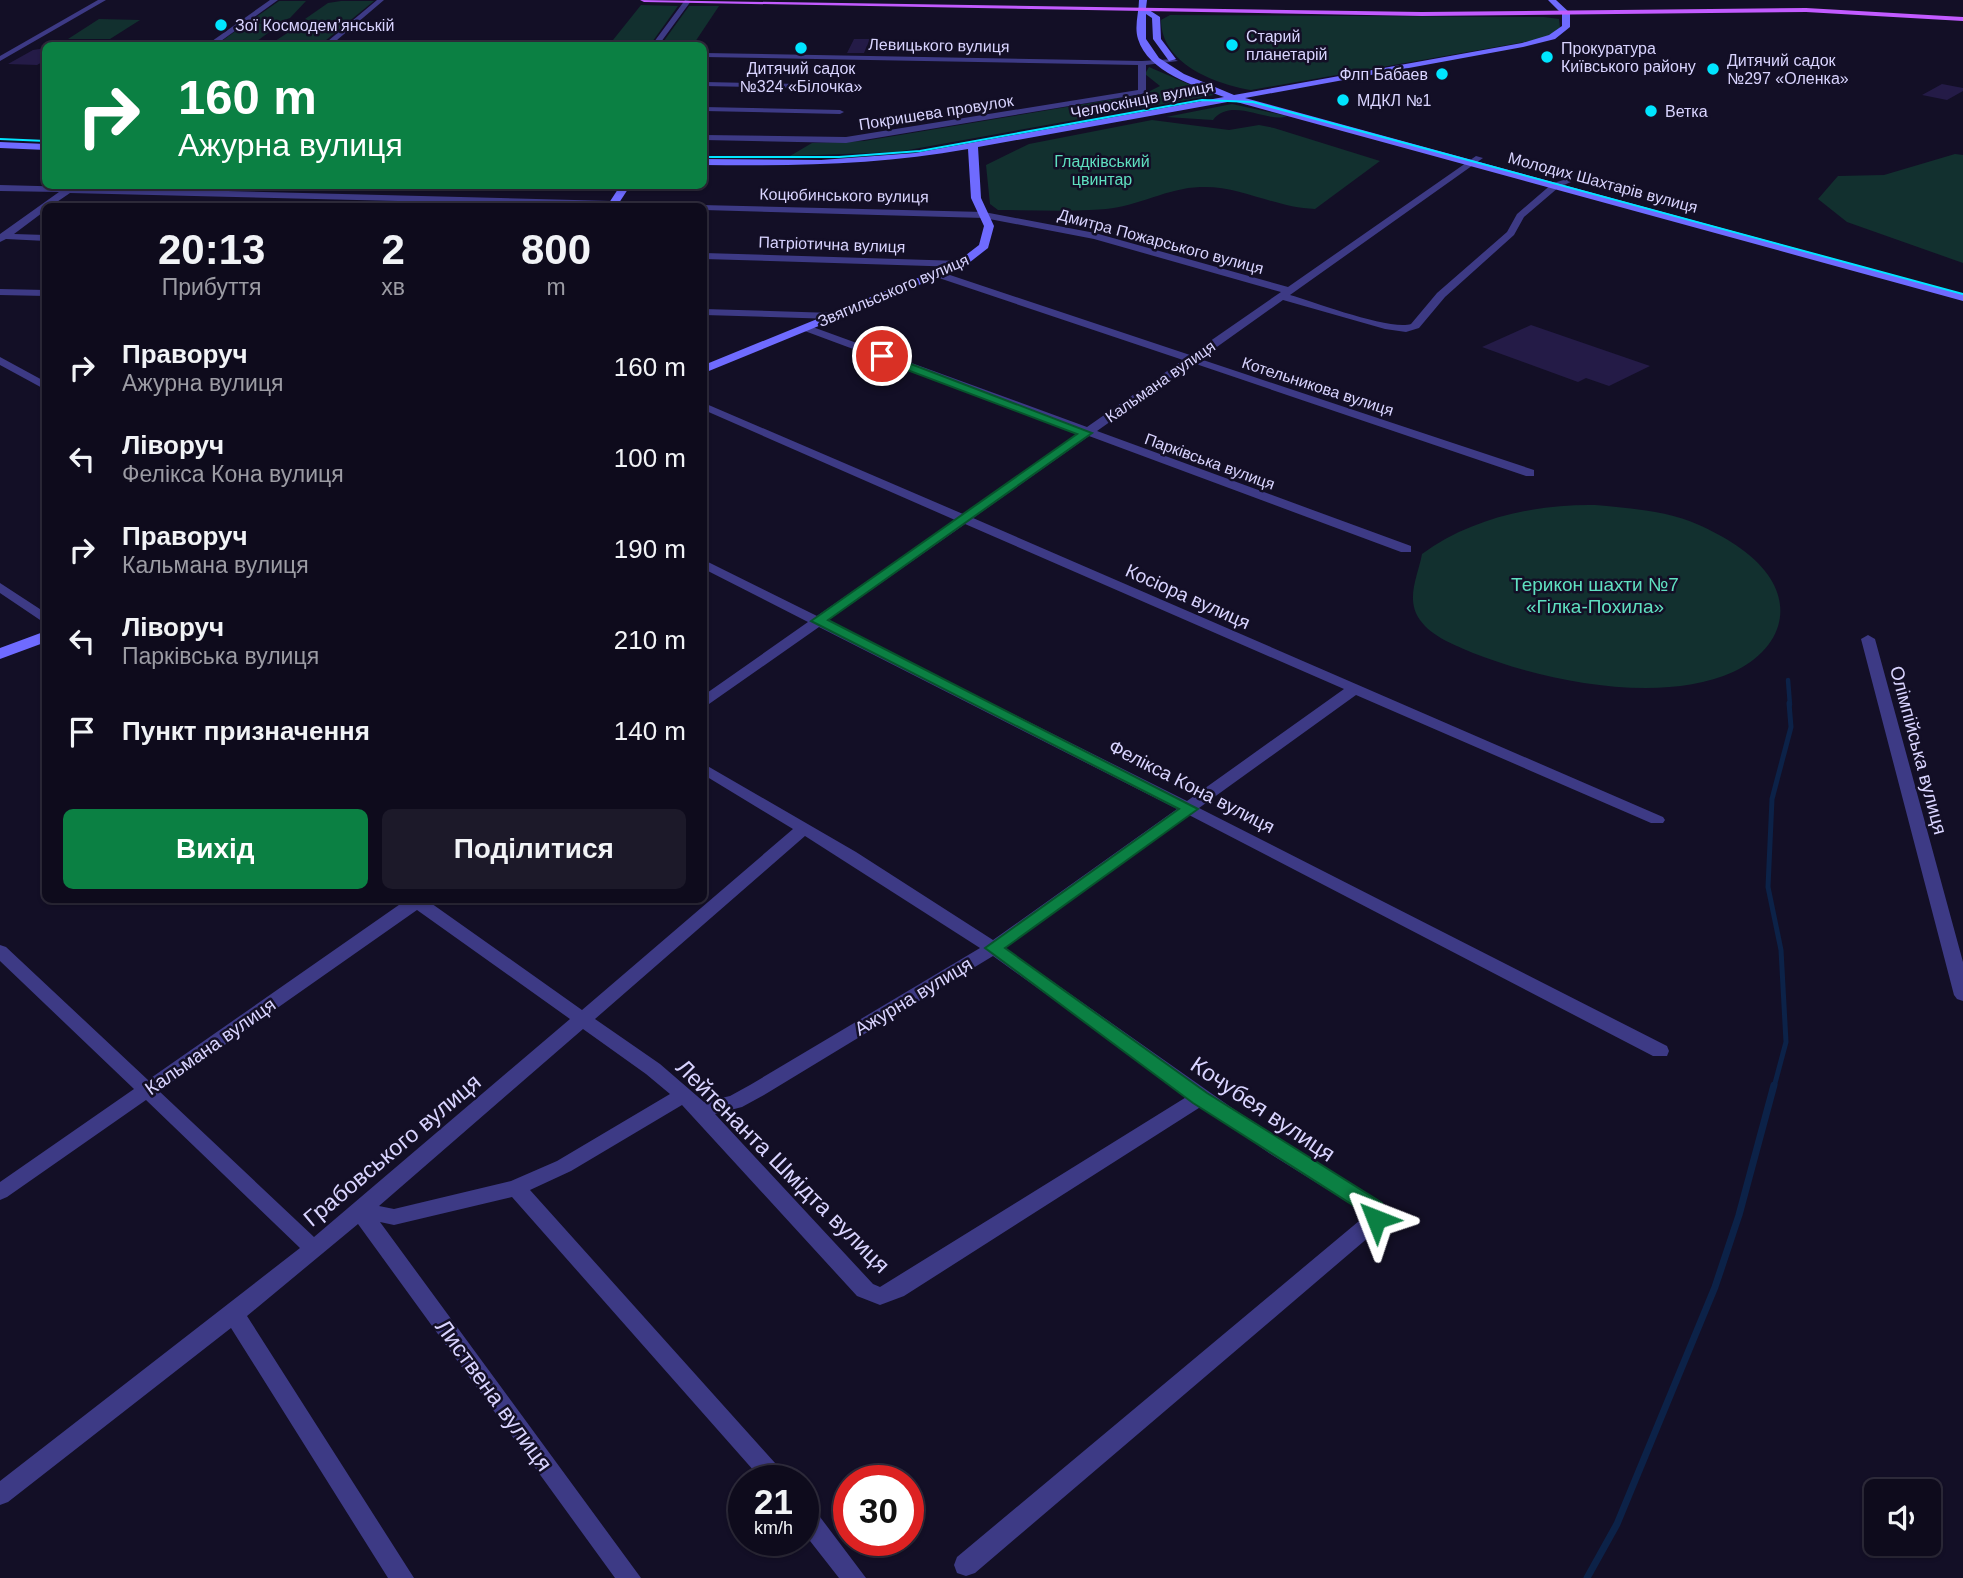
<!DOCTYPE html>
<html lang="uk">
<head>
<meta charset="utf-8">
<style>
	body { margin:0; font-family:Arial,sans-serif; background:#1c1929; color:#f1f3f6; height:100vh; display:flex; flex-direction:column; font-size:26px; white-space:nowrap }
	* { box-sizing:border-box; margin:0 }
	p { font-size:23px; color:#9b9ba3 }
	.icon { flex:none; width:38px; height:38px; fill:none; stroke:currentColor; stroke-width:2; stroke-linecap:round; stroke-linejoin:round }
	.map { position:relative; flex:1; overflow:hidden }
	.drawer { position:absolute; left:42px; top:203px; width:665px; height:700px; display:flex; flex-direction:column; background:#0e0b1c; border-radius:10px; box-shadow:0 2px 5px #0004,0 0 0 2px #2e2b3b }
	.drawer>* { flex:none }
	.hud { position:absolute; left:42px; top:42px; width:665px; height:147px; border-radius:10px; box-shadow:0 2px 5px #0004,0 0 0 2px #2e2b3b; background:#0b8043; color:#fff; overflow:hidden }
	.buttons { position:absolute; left:1864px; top:1479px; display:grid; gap:14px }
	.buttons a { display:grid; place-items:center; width:77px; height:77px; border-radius:10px; background:#0e0b1c; box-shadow:0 2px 5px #0004,0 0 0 2px #2e2b3b; font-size:35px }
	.speed { position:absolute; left:728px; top:1465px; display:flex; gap:14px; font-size:35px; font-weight:700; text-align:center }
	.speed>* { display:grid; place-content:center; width:91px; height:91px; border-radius:50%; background:#0e0b1c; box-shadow:0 2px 5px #0004,0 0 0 2px #2e2b3b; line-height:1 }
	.speed small { font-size:18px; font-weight:400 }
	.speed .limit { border:10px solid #d22; background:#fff; color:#111 }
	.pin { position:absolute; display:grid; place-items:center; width:60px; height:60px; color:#fff; margin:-30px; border:4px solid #fff; border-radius:50%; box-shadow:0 2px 7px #0007 }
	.me { position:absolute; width:77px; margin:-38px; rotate:315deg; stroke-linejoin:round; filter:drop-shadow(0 0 5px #0008) }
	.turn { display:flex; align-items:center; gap:24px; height:147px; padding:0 21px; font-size:32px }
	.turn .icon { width:91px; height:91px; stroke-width:2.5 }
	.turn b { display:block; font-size:49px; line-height:60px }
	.eta { display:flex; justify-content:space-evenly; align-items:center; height:119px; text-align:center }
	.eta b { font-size:42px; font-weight:700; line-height:49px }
	.button { display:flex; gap:14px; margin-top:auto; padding:14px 21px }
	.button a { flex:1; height:80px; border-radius:10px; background:#0b8043; color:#fff; font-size:28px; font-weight:700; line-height:80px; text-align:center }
	.button a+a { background:#1c1929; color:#f1f3f6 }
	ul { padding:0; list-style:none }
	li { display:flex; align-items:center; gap:21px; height:91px; padding:0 21px }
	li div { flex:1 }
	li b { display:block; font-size:26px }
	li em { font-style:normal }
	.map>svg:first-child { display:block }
</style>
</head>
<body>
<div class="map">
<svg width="1963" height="1578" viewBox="0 0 1963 1578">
	<rect width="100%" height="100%" fill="#130f26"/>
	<!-- green -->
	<path fill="#12302f" d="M279,1H306L290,18L276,23L249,22Z
		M341,1H374L320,45L272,43L292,30L309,24L310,21L305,19L328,3Z
		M641,5L678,6L650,45H609Z
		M689,6H719L693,45H661Z
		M1170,15L1544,17L1559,19L1560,28L1547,37L1530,41L1251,90C1214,84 1161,63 1161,20Z
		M99,19L140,20L110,39H68Z
		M247,23L273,24L269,28L272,30L253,44L219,43Z
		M1149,67L1214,95L897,152L790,156L812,143L864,141L1144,94L1160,86L1145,74Z
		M1232,104L1287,116C1269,124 1231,96 1213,120L1166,117Z
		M1152,120L1229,130L1259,125L1274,128L1380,161L1315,209C1275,208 1240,185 1200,187C1168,188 1138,206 1106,209C1071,212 1034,210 998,210L990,204L986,165L1029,144Z
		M1955,154L1963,155V263L1847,222L1818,199L1838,176L1884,175Z
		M1595,505C1630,508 1668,511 1699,525C1723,536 1752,552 1768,575C1796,615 1773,654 1733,672C1660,705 1544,681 1473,653C1455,645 1432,637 1420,620C1405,599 1418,576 1422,554C1471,518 1536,504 1595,505Z"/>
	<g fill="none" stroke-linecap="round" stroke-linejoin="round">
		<!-- stream-far2 -->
		<path stroke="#0c2248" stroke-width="4.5" d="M1788,680L1790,705"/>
		<!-- stream-far1 -->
		<path stroke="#0c2248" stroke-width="5" d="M1774,1087L1786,1042L1781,950L1768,887L1772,799L1791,727L1789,703"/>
		<!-- stream -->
		<path stroke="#0c2248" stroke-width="7" d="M1587,1578L1617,1524L1715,1287L1739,1215L1774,1085"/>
	</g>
	<!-- building -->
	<path fill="#241b47" d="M854,39H870L864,53H847Z
		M46,48V60L37,65L8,64L33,50Z
		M1942,84L1963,88V91L1947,100L1922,95Z
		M1531,325L1650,366L1609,386L1586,378L1578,382L1482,347Z"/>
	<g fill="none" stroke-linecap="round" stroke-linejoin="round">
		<!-- street -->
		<path fill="#3d3a85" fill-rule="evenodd" d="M98,0H106L0,61V56Z
			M270,0H278L214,46H205Z
			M377,0H384L330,46H322Z
			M685,0L691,1L658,46H651Z
			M704,53L1142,61L1174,59L1178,61L1146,65V92L1142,94L846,143L704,140V135L846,137L1138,90V65L704,57Z
			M704,82L801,84L805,86L801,88L704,86Z
			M704,107L840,110L844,112L840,114L704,111Z
			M1476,156L1483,158L1290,295C1314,302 1391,331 1411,324L1437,293L1507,232L1517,214L1553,183L1571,178V182L1559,187L1524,217L1514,235L1445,297L1419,328L1406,332L1385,329L1283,300L1200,359L1534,470V476H1526L1193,363L1097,431L1411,546V552H1401L1089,436L973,518L1663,817L1665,820L1663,823H1651L1356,695L1199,808L1667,1046L1669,1051L1667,1056H1653L1189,815L1005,948L1235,1110L1382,1203L1386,1219L1383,1225L975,1573L966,1576L957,1573L954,1565L957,1557L1365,1216V1213L1269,1153L1202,1106L904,1296L880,1305L857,1296L682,1105L571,1171L530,1190L784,1473L788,1480H762L512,1197L394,1225L380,1222L641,1578H615L358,1224L247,1316L414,1578H388L231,1328L8,1502L0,1505V1481L300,1248L146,1100L7,1197L0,1200V1182L134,1089L0,961V945L6,947L148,1080L406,900H428V901L582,1010L793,829L704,775V764L856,852L993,940L1177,809L819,627L709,704L704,705V695L808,622L704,569V560L817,616L955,520L704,410V403L963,514L1079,433L802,330V326H810L1087,427L1183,360L933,276V272H941L1190,355L1281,292L1094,239L984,218L704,210L701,205L984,212L1095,233L1288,287ZM965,524L1344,689L1187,801L827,621ZM805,836L980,948L750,1085L730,1096L704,1102L660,1064L595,1019ZM417,910L570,1019L314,1237L159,1091ZM993,956L1188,1096L880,1287L873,1284L715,1114L742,1107L764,1095ZM583,1029L646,1074L670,1094L557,1161L511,1181L394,1209L379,1206Z
			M0,185L688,203L693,206H602L70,193L51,206H46V210L14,234L46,235V241L6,239L0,242V234L59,192L0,191Z
			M704,253L961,261L966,264L961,267L704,259Z
			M0,289L46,290V296L0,295Z
			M704,309L834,313L839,316L834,319L704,315Z
			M0,357L46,382V390L0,365Z
			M0,583L46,613V624L0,593Z
			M1868,635L1875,639L1963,962V1001L1957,999L1954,995L1861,639Z
			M803,1502L811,1505L866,1578H839L803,1532Z"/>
		<!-- secondary -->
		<path fill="#6f6bff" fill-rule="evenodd" d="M1139,0H1147L1146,8L1160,17L1161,39L1176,59L1169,61L1153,39L1152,18L1146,14V39L1159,58L1184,74L1234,95L1522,43L1549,35L1562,26V14L1548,0H1556L1570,13V27L1555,39L1523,47L1245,98L1963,294V301L1233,101L978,147L981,198L994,226L988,248L965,266L704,373V365L957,262L979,245L984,226L971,198L968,149C880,165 793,166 704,165V159L821,160L915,153L1224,97C1195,86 1148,72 1138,39C1134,27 1139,12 1139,0Z
			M0,142L46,144V150L0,148Z
			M620,186H630L617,206H607Z
			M46,631V642L0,659V648Z"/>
		<!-- primary -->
		<path fill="#c25bff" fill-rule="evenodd" d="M640,0L1422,12L1806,8L1963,17V21L1806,12L1422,16L644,2Z"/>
		<!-- tram -->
		<path stroke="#00e5ff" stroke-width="2" d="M0,139L46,141
			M704,157H839L920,151L1202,100L1253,102L1963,294"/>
	</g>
	<!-- route -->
	<path fill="#0b8043" stroke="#07532c" stroke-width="2" d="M882,353L1092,433L828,620L1198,809L1005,948L1207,1093L1382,1203L1386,1219L1383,1225H1368L1365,1213L1193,1103L985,948L1179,809L811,621L1077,434L878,359L877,356Z"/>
	<!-- markers -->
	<g fill="#00e5ff" stroke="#130f26" stroke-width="2.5">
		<circle cx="221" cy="25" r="7"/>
		<circle cx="1232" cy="45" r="7"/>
		<circle cx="801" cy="48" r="7"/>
		<circle cx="1547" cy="57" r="7"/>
		<circle cx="1713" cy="69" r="7"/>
		<circle cx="1442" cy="74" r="7"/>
		<circle cx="1343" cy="100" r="7"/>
		<circle cx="1651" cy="111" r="7"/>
	</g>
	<g text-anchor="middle" stroke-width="5" stroke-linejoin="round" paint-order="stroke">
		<!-- far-poi labels -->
		<g font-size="16" fill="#d9d4ff" stroke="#130f26" text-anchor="start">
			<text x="235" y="31">Зої Космодем’янській</text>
			<text x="1246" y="42">Старий<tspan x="1246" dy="18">планетарій</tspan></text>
			<text x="1561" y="54">Прокуратура<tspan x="1561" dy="18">Київського району</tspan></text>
			<text x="1727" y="66">Дитячий садок<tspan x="1727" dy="18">№297 «Оленка»</tspan></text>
			<text x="801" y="74" text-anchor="middle">Дитячий садок<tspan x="801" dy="18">№324 «Білочка»</tspan></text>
			<text x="1428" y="80" text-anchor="end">Флп Бабаев</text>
			<text x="1357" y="106">МДКЛ №1</text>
			<text x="1665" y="117">Ветка</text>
		</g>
		<!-- far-street labels -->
		<g font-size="16" fill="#d9d4ff" stroke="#130f26">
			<text transform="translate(939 45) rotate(1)" y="6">Левицького вулиця</text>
			<text transform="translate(1142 99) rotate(-11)" y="6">Челюскінців вулиця</text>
			<text transform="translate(936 112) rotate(-9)" y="6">Покришева провулок</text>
			<text transform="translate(1603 182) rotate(15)" y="6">Молодих Шахтарів вулиця</text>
			<text transform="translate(844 195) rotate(1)" y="6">Коцюбинського вулиця</text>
			<text transform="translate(1161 241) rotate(15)" y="6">Дмитра Пожарського вулиця</text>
			<text transform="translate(832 244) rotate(2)" y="6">Патріотична вулиця</text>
			<text transform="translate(893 290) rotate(-23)" y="6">Звягильського вулиця</text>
			<text transform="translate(1160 381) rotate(-35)" y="6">Кальмана вулиця</text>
			<text transform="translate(1318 386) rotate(18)" y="6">Котельникова вулиця</text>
			<text transform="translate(1210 461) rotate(20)" y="6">Парківська вулиця</text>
		</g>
		<!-- far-park labels -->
		<g font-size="16" fill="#5fe0c0" stroke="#130f26">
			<text x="1102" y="167">Гладківський<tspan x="1102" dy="18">цвинтар</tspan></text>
		</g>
		<!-- park labels -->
		<g font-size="19" fill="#5fe0c0" stroke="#130f26">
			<text x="1595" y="591">Терикон шахти №7<tspan x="1595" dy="22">«Гілка-Похила»</tspan></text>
		</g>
		<!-- street labels -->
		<g font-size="19" fill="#d9d4ff" stroke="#130f26">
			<text transform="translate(1188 596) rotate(24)" y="7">Косіора вулиця</text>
			<text transform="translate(1919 750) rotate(75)" y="7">Олімпійська вулиця</text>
			<text transform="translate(1192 786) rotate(27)" y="7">Фелікса Кона вулиця</text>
			<text transform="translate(913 996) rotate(-31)" y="7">Ажурна вулиця</text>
			<text transform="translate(210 1046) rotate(-35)" y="7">Кальмана вулиця</text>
		</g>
		<!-- near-street labels -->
		<g font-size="23" fill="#d9d4ff" stroke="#130f26">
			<text transform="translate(1263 1109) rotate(34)" y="8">Кочубея вулиця</text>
			<text transform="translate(392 1150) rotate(-40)" y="8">Грабовського вулиця</text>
			<text transform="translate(783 1166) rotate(45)" y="8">Лейтенанта Шмідта вулиця</text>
			<text transform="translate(494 1395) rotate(54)" y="8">Листвена вулиця</text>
		</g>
	</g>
</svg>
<div class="buttons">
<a><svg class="icon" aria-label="sound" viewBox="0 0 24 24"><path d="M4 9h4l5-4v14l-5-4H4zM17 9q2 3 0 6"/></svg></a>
</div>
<div class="speed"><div>21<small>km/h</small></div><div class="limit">30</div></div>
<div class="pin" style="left:882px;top:356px;background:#d93025"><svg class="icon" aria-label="arrive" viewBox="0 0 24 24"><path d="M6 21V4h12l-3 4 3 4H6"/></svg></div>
<svg class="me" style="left:1376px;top:1219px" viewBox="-20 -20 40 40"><path d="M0-17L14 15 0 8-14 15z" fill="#0b8043" stroke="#fff" stroke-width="4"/></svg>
<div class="hud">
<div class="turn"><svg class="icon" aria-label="right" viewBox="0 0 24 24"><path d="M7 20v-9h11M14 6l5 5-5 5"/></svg><div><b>160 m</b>Ажурна вулиця</div></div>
</div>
<section class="drawer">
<div class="eta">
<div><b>20:13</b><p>Прибуття</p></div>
<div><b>2</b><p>хв</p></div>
<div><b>800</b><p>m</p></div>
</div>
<ul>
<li><svg class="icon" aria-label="right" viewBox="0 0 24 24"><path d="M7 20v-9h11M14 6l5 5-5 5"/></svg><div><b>Праворуч</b><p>Ажурна вулиця</p></div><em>160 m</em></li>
<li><svg class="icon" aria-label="left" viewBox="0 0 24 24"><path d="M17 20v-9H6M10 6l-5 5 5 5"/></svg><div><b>Ліворуч</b><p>Фелікса Кона вулиця</p></div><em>100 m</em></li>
<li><svg class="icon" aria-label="right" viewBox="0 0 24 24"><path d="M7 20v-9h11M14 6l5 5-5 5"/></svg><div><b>Праворуч</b><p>Кальмана вулиця</p></div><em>190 m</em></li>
<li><svg class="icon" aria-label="left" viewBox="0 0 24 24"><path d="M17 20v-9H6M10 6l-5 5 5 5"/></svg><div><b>Ліворуч</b><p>Парківська вулиця</p></div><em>210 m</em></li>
<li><svg class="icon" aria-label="arrive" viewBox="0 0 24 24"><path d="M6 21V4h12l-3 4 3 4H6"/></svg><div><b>Пункт призначення</b></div><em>140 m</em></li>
</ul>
<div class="button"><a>Вихід</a><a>Поділитися</a></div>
</section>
</div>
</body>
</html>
